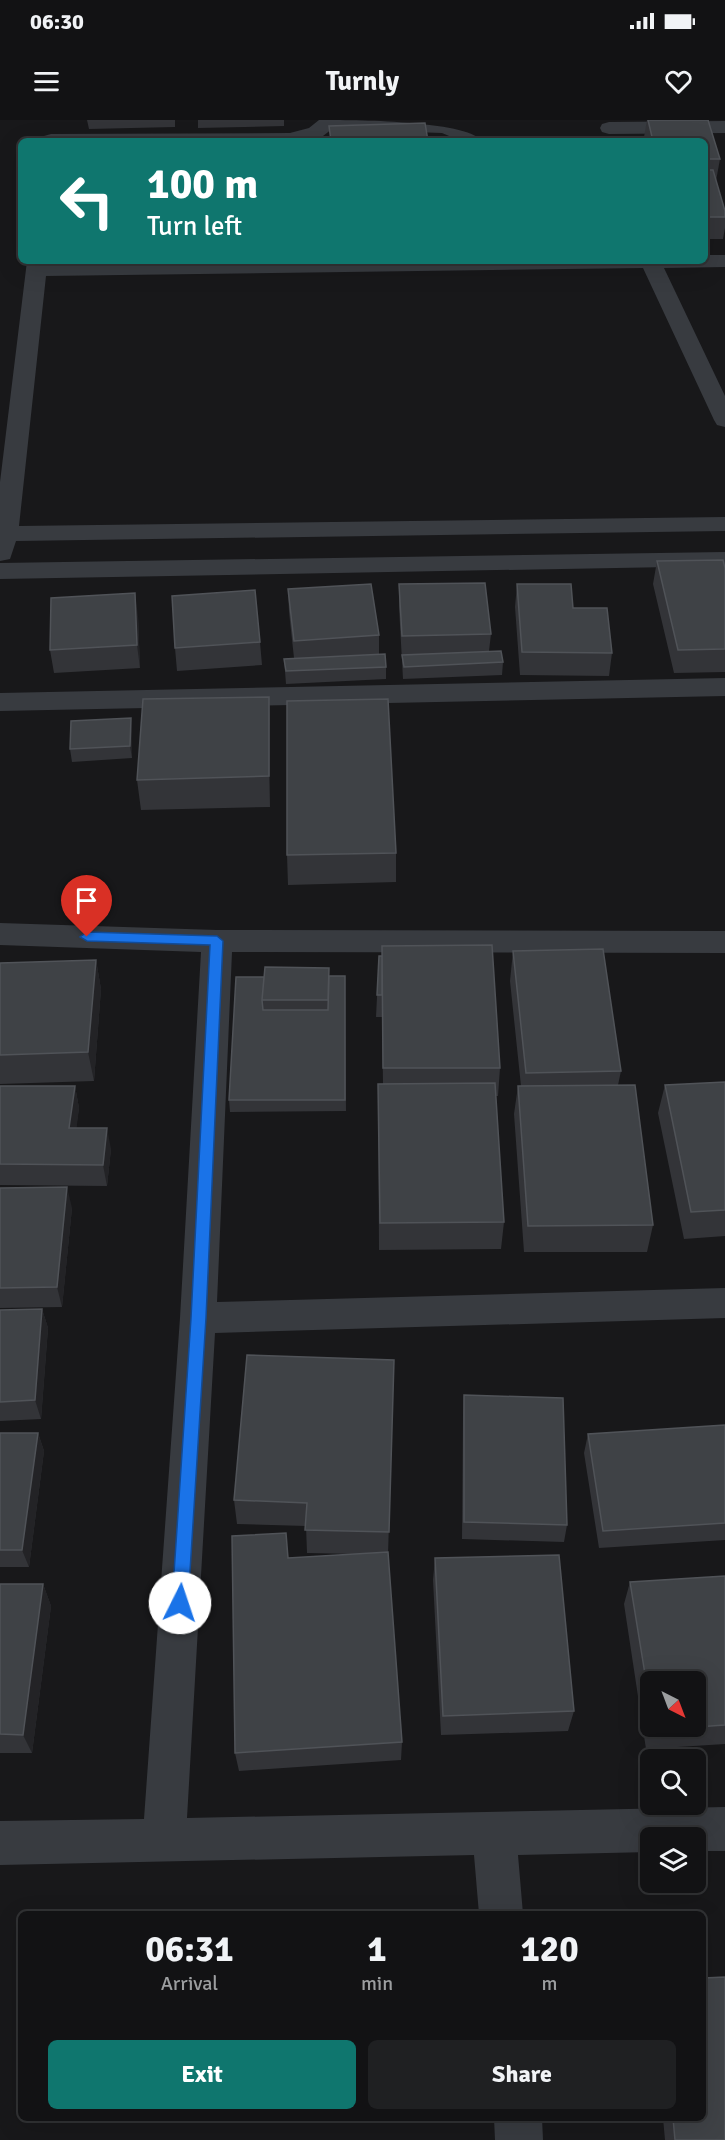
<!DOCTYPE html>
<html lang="en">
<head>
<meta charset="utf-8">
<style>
	body { margin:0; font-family:Signika,sans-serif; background:#1f2022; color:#f1f3f6; height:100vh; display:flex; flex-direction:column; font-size:22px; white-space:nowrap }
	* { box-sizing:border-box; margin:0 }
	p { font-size:20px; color:#9c9ea0 }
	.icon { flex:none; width:33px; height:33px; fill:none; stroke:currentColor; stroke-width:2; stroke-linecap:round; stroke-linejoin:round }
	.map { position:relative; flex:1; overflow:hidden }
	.panel { position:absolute; left:18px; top:1791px; width:688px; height:210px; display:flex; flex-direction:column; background:#121214; border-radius:9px; box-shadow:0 6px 24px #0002,0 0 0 2px #313234 }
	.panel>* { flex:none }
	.banner { position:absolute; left:18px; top:18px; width:690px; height:126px; border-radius:9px; box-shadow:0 6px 24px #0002,0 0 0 2px #313234; background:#0f766e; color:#fff; overflow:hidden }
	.needle { width:39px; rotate:138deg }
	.controls { position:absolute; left:640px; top:1551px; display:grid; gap:12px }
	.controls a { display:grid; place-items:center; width:66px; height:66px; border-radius:9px; background:#121214; box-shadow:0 6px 24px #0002,0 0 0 2px #313234; font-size:30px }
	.pin { position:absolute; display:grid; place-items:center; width:51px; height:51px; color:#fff; margin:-62px -26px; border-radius:50% 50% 50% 0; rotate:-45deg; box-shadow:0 0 6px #0007 }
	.pin .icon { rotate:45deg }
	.me { position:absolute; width:66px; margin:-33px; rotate:4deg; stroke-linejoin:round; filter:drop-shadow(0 0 4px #0008) }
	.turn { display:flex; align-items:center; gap:21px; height:126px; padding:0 30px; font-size:27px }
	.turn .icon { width:78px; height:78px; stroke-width:2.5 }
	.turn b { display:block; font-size:42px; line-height:51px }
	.eta { display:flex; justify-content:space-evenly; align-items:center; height:102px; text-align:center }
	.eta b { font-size:36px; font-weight:700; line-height:42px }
	.action { display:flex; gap:12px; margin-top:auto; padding:12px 30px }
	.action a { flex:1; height:69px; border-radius:9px; background:#0f766e; color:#fff; font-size:24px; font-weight:700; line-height:69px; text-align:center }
	.action a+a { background:#1f2022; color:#f1f3f6 }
	.status { display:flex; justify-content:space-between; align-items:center; height:42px; padding:0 30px; background:#121214; direction:ltr }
	.status svg { height:16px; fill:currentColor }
	header { display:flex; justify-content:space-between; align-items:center; height:78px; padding:0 30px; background:#121214; font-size:27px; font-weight:700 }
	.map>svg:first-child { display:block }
</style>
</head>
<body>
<div class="status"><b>06:30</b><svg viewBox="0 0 49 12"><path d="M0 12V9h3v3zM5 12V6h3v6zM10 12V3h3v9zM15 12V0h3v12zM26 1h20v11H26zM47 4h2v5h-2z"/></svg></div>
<header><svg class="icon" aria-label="menu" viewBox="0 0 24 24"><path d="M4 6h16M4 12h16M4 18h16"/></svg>Turnly<svg class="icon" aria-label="heart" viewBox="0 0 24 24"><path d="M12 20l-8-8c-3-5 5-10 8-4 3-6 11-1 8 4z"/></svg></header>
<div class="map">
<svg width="725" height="2020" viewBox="0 0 725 2020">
	<rect width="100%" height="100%" fill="#18181a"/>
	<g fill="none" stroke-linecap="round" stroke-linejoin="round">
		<!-- street -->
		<path fill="#383b40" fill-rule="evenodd" d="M319,0C354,0 463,0 483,21H461L442,13L332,9L323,16L305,21L42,20L44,16L51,14L290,13L309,8Z
			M725,1V13L609,14L602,12L600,8L602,4L609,2Z
			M705,135H725V147L664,148L725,276V307L717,305L714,300L643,148L46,156L19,406L725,397V411L16,421L10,439L0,441V362L27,141H47V144L254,141H705Z
			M725,432V446L0,459V443Z
			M725,558V576L0,591V573Z
			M0,803L217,810L725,811V833L232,832L217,1182L725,1168V1198L215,1213L187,1698L725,1687V1731H696V1718H651V1732L518,1735L523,1794H479L474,1735L0,1745V1701L144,1699L180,1198L201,832L0,825Z
			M494,1998H542L543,2020H495Z"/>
	</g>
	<!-- wall -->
	<path fill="#333438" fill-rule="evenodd" d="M87,0H175V7L89,9Z
		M198,0H284V6L198,8Z
		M647,0H708L720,39L716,61L725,91V108L723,119H705V21H645L644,17Z
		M657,441L725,448V552L674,553L653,464Z
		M399,464L491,514L489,531L503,542L502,555L403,559L399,487Z
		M517,464L573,488L612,533L609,556L520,555L515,487Z
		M288,469L379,515V534L386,547V559L286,564L284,539L294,538L289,492Z
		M138,496L140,548L54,553L50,530Z
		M260,522L262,545L177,551L175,528Z
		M269,577L270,607V687L141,690L137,660Z
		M132,610V638L72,642L70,629Z
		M396,733V762L288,765L287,735Z
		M513,831L621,951L618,965L653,1105L647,1132H524L514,994L518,966H521L510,861Z
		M379,836L500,948L498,976H496L504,1102L501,1129L379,1130L378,964H383L382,897H376Z
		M96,840L101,869L94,961L0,964V843Z
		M345,856L346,991L230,992L229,980L236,857L329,858Z
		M725,962V1116L684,1119L658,993L665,965Z
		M0,966H75L79,988L76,1008L111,1029L107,1066L0,1065Z
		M0,1068L72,1088L62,1187L0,1188Z
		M42,1189L48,1208L41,1299L0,1301V1190Z
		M394,1240L388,1435L402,1622L401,1640L239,1651L235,1633L288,1438L356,1434L307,1433L306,1406L237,1404L234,1380Z
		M464,1275L567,1405L564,1422L462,1419L463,1294Z
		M725,1305V1420L599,1428L584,1333L588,1314Z
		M0,1313H38L44,1331L29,1447H0Z
		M435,1438L574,1591L568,1611L441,1615L433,1460Z
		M725,1456V1624L646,1629L624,1484L630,1462ZM651,1562L696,1606H651Z
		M0,1464H43L51,1486L32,1633H0Z
		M663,1998H704L725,2020H665Z"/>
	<!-- shaded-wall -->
	<path fill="#232326" d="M135,473L138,496L140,548L137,525Z
		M269,577L270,607V687L269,656Z
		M131,598L132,610V638L130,626Z
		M96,840L101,869L94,961L88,932Z
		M75,966L79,988L74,1029L69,1008Z
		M107,1008L111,1029L107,1066L103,1045Z
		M67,1067L72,1088L62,1187L57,1167Z
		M42,1189L48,1208L41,1299L35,1280Z
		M38,1313L44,1331L29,1447L22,1430Z
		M43,1464L51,1486L32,1633L23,1615Z"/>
	<!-- building -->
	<path fill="#3f4246" stroke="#505358" stroke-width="1.5" d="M648,0H708L720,39H705V21H653Z
		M425,3L428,21H331L329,6Z
		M705,50H713L725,91V97H705Z
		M723,440L725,448V529L678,530L657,441Z
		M485,463L491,514L402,516L399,464Z
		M371,464L379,515L294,521L288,469Z
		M517,464H571L573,488H607L612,533L522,532Z
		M255,470L260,522L175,528L172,476Z
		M135,473L137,525L50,530L51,478Z
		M501,531L503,542L404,547L402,535Z
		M385,534L386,547L286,551L284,539Z
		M269,577V656L137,660L143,579Z
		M388,579L396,733L287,735V581Z
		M131,598L130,626L70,629L71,601Z
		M492,825L500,948H383L382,826Z
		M603,829L621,951L526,953L513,831Z
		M379,836H382V875H377Z
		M96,840L88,932L0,935V843Z
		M265,847L329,848L328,880H262Z
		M329,856H345V980H229L236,857H264L262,880L263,890H328Z
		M725,962V1090L691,1092L665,965Z
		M495,963L504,1102L380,1103L378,964Z
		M635,965L653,1105L528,1106L518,966Z
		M0,966H75L69,1008H107L103,1045L0,1044Z
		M67,1067L57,1167L0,1168V1068Z
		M42,1189L35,1280L0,1282V1190Z
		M247,1235L394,1240L389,1412L305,1410L307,1383L234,1380Z
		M464,1275L563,1278L567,1405L464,1402Z
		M725,1305V1403L603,1411L588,1314Z
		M0,1313H38L22,1430H0Z
		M286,1413L288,1438L388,1432L402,1622L235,1633L232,1416Z
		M559,1435L574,1591L443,1596L435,1438Z
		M725,1456V1605L654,1610L653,1606H696V1562H651V1591L630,1462Z
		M0,1464H43L23,1615L0,1614Z
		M725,1857V2020H675L673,1998H704V1858Z"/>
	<!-- route -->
	<path fill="#1a73e8" stroke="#114b97" stroke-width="1.5" d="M87,812L217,816L223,821L206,1198L188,1483L186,1488L180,1491L174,1488L172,1483L191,1198L210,825L87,821L80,817Z"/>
</svg>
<div class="controls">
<a><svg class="needle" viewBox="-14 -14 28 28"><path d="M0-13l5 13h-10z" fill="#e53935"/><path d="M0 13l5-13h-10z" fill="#9c9ea0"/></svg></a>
<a><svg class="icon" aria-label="search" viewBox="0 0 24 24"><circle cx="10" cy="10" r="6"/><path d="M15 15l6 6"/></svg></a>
<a><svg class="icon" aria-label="layers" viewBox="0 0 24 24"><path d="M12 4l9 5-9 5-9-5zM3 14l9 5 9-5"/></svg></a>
</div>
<div class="pin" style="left:87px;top:817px;background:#d93025"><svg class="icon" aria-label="arrive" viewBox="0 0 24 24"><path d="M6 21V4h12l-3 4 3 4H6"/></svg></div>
<svg class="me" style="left:180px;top:1483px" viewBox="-20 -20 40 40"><circle r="19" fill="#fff"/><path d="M0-13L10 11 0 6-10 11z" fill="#1a73e8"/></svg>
<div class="banner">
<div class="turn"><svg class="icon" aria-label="left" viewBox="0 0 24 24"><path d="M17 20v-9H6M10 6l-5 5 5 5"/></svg><div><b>100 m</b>Turn left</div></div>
</div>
<section class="panel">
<div class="eta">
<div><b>06:31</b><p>Arrival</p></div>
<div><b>1</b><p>min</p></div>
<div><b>120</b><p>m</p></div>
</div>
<div class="action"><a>Exit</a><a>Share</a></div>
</section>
</div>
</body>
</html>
